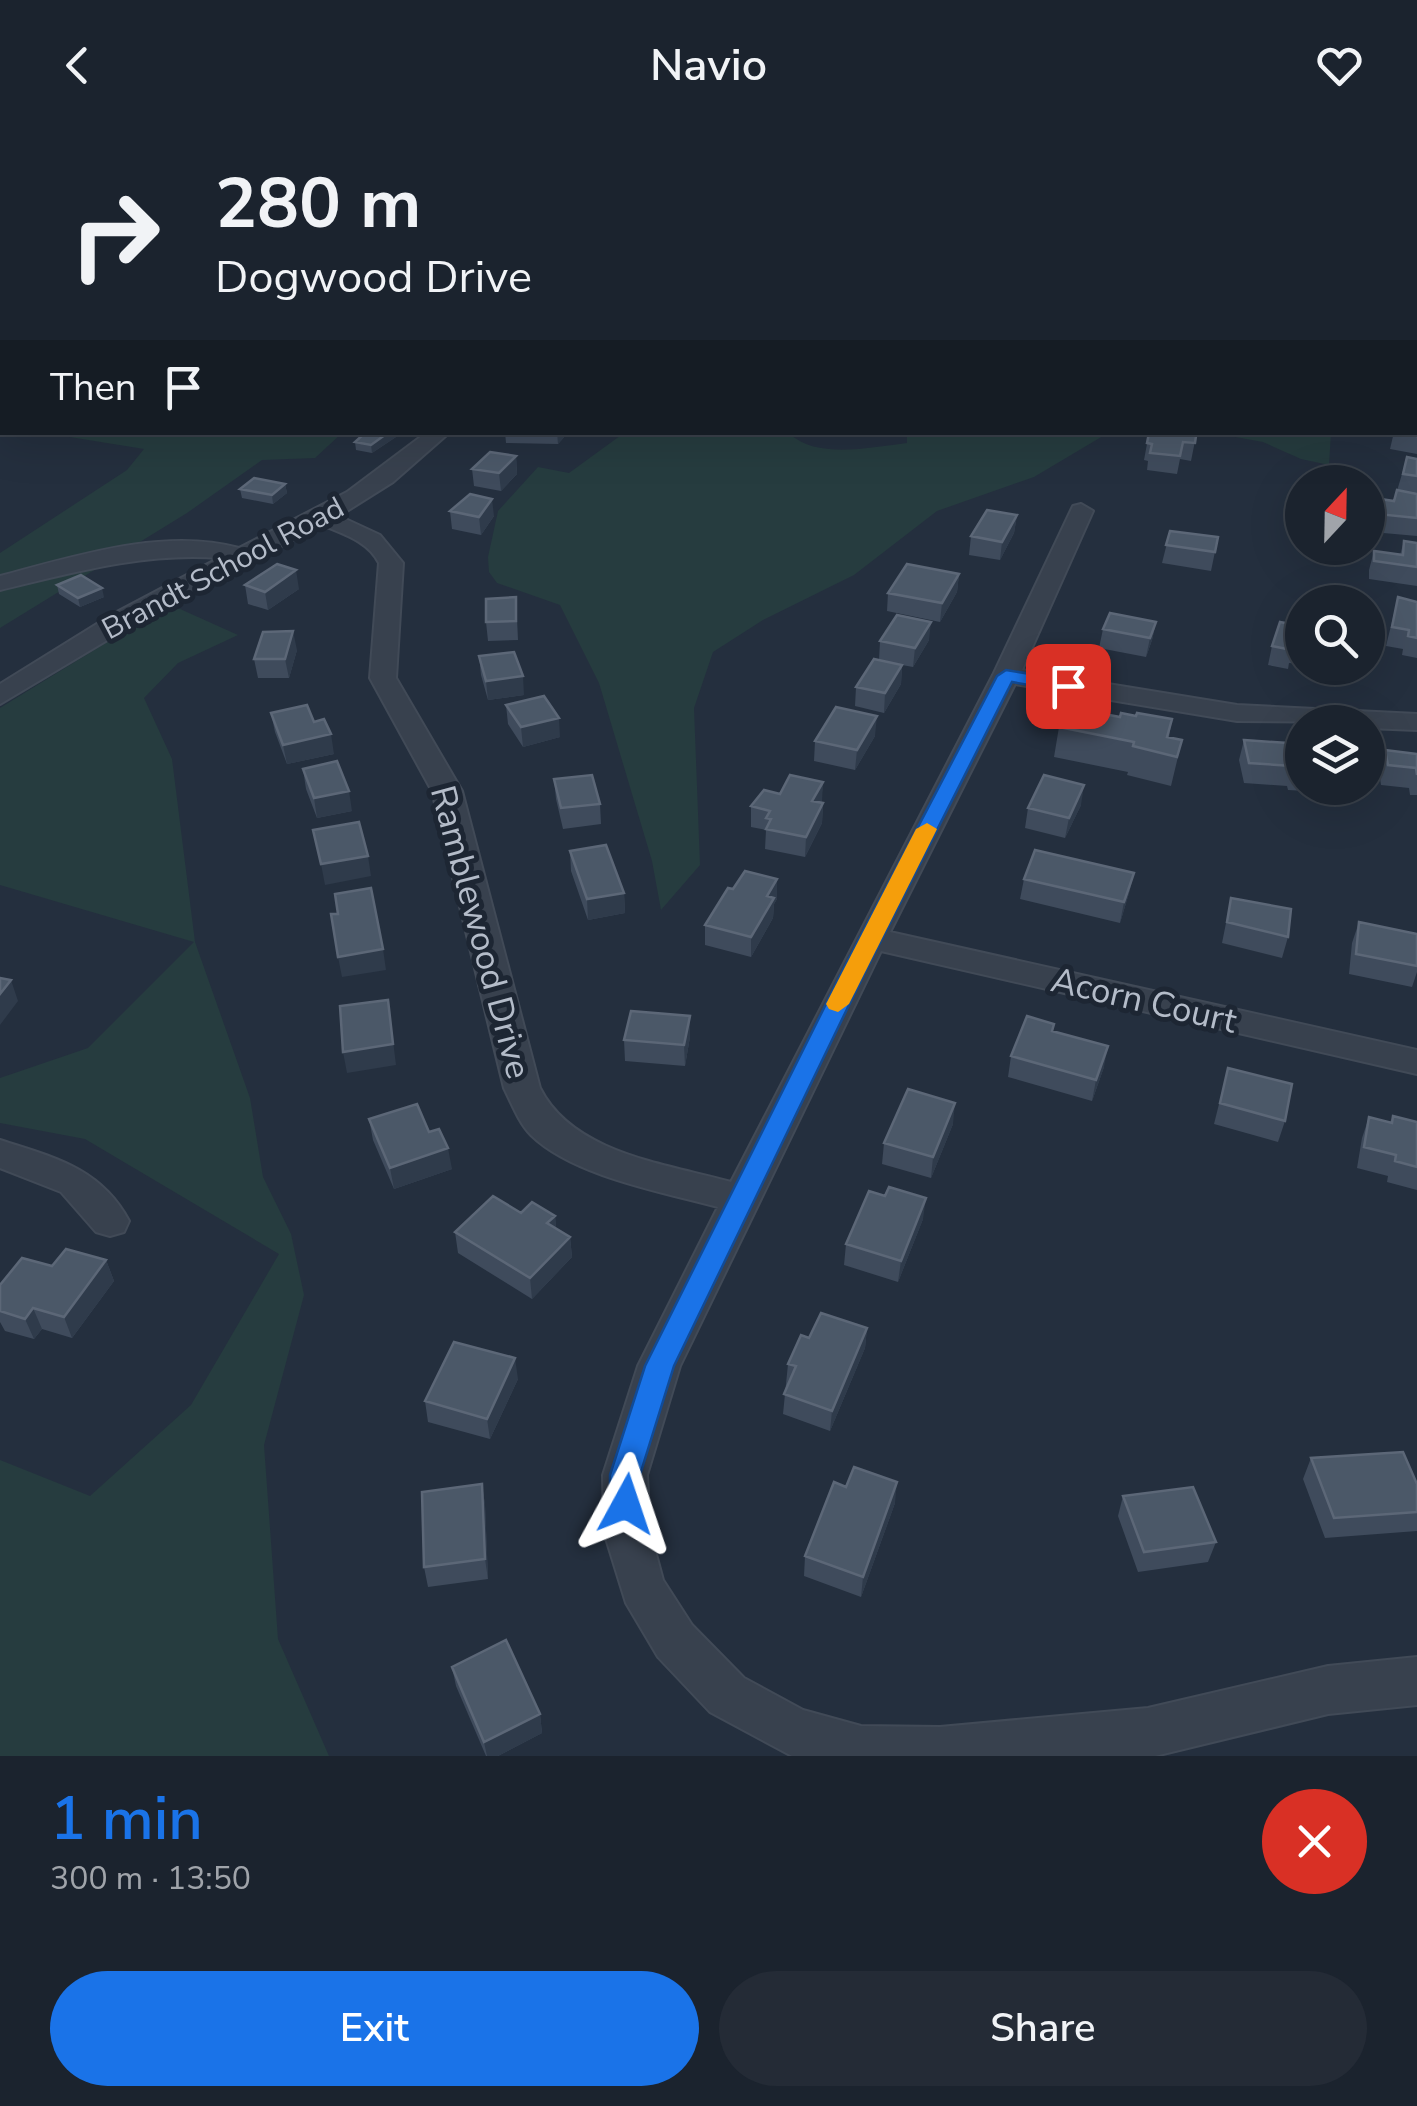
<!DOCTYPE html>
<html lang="en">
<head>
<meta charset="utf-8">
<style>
	body { margin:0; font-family:"Nunito Sans",sans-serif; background:#242b36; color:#f1f3f6; height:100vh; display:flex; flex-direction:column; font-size:38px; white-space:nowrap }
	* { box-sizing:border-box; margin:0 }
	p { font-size:32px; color:#a0a4aa }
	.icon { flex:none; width:55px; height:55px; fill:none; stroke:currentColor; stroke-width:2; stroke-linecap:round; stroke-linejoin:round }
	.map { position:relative; height:1626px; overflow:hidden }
	.drawer { display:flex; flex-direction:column; background:#1b232e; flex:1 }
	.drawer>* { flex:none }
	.guide { position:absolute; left:0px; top:0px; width:1418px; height:305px; box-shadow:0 10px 40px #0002,0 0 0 2px #39404a; background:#1b232e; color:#f1f3f6; overflow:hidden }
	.needle { width:65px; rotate:22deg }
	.tools { position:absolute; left:1285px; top:335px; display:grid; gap:20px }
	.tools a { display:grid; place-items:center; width:100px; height:100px; border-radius:50%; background:#1b232e; box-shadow:0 10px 40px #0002,0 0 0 2px #39404a; font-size:50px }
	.pin { position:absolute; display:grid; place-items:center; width:85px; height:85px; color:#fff; margin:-42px; border-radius:20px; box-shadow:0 5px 15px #0006 }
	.me { position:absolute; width:110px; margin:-55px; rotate:5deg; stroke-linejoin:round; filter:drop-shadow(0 0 8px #0008) }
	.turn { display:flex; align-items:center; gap:35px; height:210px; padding:0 50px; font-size:45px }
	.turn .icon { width:130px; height:130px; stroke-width:2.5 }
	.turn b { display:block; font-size:70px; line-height:85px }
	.then { display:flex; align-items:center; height:95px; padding:0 50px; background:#0003; gap:20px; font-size:38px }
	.round { display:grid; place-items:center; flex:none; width:105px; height:105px; border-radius:52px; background:#242b36 }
	.headline { display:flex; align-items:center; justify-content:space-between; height:170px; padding:0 50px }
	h1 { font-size:60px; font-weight:600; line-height:75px; color:#1a73e8 }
	.action { display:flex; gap:20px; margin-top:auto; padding:20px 50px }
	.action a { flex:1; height:115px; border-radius:60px; background:#1a73e8; color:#fff; font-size:40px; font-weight:600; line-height:115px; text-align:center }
	.action a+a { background:#242b36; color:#f1f3f6 }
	header { display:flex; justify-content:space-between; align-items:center; height:130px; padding:0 50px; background:#1b232e; font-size:45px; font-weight:600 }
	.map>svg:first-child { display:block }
</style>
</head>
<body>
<header><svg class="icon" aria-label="back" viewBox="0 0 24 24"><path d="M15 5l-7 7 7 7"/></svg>Navio<svg class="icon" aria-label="heart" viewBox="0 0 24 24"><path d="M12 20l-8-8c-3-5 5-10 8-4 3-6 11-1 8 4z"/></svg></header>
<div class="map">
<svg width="1417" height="1626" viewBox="0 0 1417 1626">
	<rect width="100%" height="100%" fill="#242f3e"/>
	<!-- green -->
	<path fill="#263c3f" d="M45,303H342L315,328L262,330L187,383L0,498V423L127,340L144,319Z
		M624,303H789C816,330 872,317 907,313V303H1108L1034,347L937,381L854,445L763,490L713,522L694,578L700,735L661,780L652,731L599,553L560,475L497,453L489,442L488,427L498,381L538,337L569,343Z
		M1213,303H1331L1329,335L1301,329L1263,312Z
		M169,474L238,505L178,533L144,568L172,629L195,812L250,968L263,1047L291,1104L304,1165L264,1315L278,1509L329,1626H0V1330L90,1366L191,1275L279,1124L85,1009L0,993V948L88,918L194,812L0,755V578Z"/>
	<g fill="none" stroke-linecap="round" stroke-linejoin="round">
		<!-- minor casing -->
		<g stroke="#414a57" stroke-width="4">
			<path id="minor" d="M38,0H52L54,2H39Z
				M490,0H509L511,2H491Z
				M2,59V70L0,71V60Z
				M1415,119H1417V129H1415Z
				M427,302H450L393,352L339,386L380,405L403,433L396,548L462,661L540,958C573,1024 667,1034 731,1052L993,545L1073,376L1081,374L1093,381L1022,540L1237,575L1417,584V600L1368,598V592L1237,591L1015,554L890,802L1417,920V944L881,821L680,1236L647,1345L650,1402L663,1450L692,1495L744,1548L803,1580L861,1596L940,1597L1148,1578L1328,1536L1417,1527V1575L1328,1584L1155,1626H792L710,1582L658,1527L626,1473L604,1402L603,1345L638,1236L718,1077C663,1062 573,1046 531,1005C519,993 512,974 504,958L432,661L370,548L379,433C368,411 343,404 322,395L156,481L0,574V554L113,484L219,428C145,422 71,443 0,460V446C73,427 163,397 239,418L347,362Z
				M0,1010C53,1027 101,1038 129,1091L124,1102L110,1106L96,1102L61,1062L0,1038Z"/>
		</g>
		<!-- path -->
		<path stroke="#3f5557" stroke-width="2.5" stroke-dasharray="4 4" stroke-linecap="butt" d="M328,2L332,0"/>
		<!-- minor -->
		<use href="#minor" fill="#38414e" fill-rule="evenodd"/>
	</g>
	<!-- wall -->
	<path fill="#3f4b5c" d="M335,0H363L359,2H335Z
		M779,0H810V2H780Z
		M828,0H883V2H828Z
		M2,84V112L0,111V85Z
		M1417,287V324L1390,319L1394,302Z
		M505,302H566V305L558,314L506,313Z
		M402,303L372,323L356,320L355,312Z
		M1149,303L1196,306L1191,331L1180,329L1177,344L1147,340L1148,331L1144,330Z
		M516,326L517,344L501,361L474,356L472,339Z
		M1407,327L1417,329V406L1372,402L1380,369L1394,371Z
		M285,354L287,363L273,374L242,368L240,359Z
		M450,381L494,386L481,405L452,399Z
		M1017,385L1014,403L1000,430L969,425L971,406Z
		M1170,401L1218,407L1211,441L1162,433Z
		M1404,411L1417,413V456L1369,449V440L1374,421L1400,425Z
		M959,444L957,462L940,492L887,481L888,463Z
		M57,455L104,467L80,477L59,464Z
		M245,455L299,459L268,480L248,474Z
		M516,467L518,510L488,511L486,492Z
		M1398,467L1417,472V528L1402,525L1403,519L1386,516Z
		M1156,492L1152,510L1146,527L1099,518L1103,499Z
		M1302,496V534L1289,533L1288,539L1268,535L1272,516Z
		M929,510L913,537L902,535L901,554L884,583L855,576L856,557L879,530L880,511Z
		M297,520L289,548H258L254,529Z
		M479,526L524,565L488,570L481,545Z
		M506,575L560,607L523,617L508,594Z
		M271,583L314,592L334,624L287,634L275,602Z
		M1106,585L1120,587L1136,586L1172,589L1169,607L1182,610L1171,656L1127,645L1128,642L1054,627L1059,597Z
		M875,606L855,640L814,631L815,611Z
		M1244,610L1302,614V658H1307L1306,661L1288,660L1287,656L1244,653L1239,630Z
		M1385,620L1417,624V665H1410L1409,658L1381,655L1379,640Z
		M303,639L352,681L317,688L306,659Z
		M554,649L600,674L601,694L563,699L556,669Z
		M823,652L821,673H823L822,693L805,727L765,719L766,700L751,697V676L780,664Z
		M1081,675L1065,708L1025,698L1028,678Z
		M570,721L624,763L625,783L588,790L571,741Z
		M1134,743L1129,763L1120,793L1020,769L1024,749Z
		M777,749V769L774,774L773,788L751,827L705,815V795L733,759Z
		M1231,768L1288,807L1282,828L1222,813Z
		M1359,792L1417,804V842L1412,857L1349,844L1352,813Z
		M1054,894L1053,901L1104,937L1092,971L1008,947L1011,926Z
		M690,907L685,936L625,931L624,910Z
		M1228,938L1285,991L1278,1012L1214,994Z
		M1393,986L1417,992V1060L1387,1052L1388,1046L1357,1038L1362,1008L1369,987L1390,992Z
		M369,989L429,1002L452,1039L394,1059L373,1010Z
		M953,994L931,1048L882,1034L884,1013Z
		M521,1083L555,1086L556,1098L570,1107L572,1127L532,1169L458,1123L455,1102Z
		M923,1089L898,1152L844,1135L846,1114Z
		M106,1130L114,1151L72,1208L42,1199L34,1209L5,1201L0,1192V1155L52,1136Z
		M867,1198L865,1218L830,1301L783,1284L788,1234L809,1208Z
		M518,1249L490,1309L428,1292L425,1271Z
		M1311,1328L1417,1354V1401L1325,1408L1303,1349Z
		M482,1354L485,1375L488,1449L428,1457L424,1437Z
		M1123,1366L1216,1412L1208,1432L1138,1442L1118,1386Z
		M895,1373L861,1467L804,1446L805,1426Z
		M452,1537L540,1584L542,1603L498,1626H486L456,1556Z"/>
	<!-- shaded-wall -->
	<path fill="#2f3b4b" d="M389,302L402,303L372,323L371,315Z
		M557,302H566V305L558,314Z
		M516,326L517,344L501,361L499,343Z
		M285,354L287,363L273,374L272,365Z
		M492,369L494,386L481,405L479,387Z
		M1017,385L1014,403L1000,430L1002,412Z
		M296,440L299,459L268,480L265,462Z
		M959,444L957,462L940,492L942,473Z
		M102,458L104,467L80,477L78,468Z
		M931,492L929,510L913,537L915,518Z
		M1156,492L1152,510L1146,527L1150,508Z
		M293,501L297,520L289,548L285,529Z
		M902,535L901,554L884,583L885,563Z
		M523,546L524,565L488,570L486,551Z
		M877,586L875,606L855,640L857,620Z
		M559,588L560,607L523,617L521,597Z
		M331,604L334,624L287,634L283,615Z
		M823,652L822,672L812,691V671Z
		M1084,655L1081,675L1065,708L1069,688Z
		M349,661L352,681L317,688L314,668Z
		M823,673L822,693L805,727L806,707Z
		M368,726L371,746L325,755L321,734Z
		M1134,743L1129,763L1120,793L1124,772Z
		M777,749V769L774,774L773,788L751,827V807L767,766Z
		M624,763L625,783L588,790L587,769Z
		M383,819L386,840L342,847L338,827Z
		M11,850L18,871L0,895V864Z
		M388,870L396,935L347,943L343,922Z
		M690,886V907L685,936L684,915Z
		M1108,916L1104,937L1092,971L1096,950Z
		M955,973L953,994L931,1048L933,1027Z
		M448,1018L452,1039L394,1059L390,1038Z
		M926,1068L923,1089L898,1152L901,1131Z
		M555,1086L557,1107L547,1093Z
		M570,1107L572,1127L532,1169L530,1148Z
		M106,1130L114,1151L72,1208L64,1187Z
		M33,1178L42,1199L34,1209L25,1189Z
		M867,1198L865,1218L830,1301L832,1281Z
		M515,1228L518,1249L490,1309L487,1289Z
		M897,1352L895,1373L861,1467L863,1447Z
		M482,1354L485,1375L488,1449L485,1429Z
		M540,1584L542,1603L498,1626H487L484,1612Z"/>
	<!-- building -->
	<path fill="#4b5868" stroke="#5c6777" stroke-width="2.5" d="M93,0H112L111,2H92Z
		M548,0H574L571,2L547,1Z
		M724,0H748L746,2H721Z
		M2,84V97H0V85Z
		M1415,286L1417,287V306L1396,302H1415Z
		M366,302H389L371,315L355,312Z
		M1169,302L1196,306L1195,313L1183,312L1180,326L1150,323L1152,314L1147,313L1149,303Z
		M490,322L516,326L499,343L472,339Z
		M1407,327L1417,329V346L1403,344Z
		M254,348L285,354L272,365L240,359Z
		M1397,360L1417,364V388L1377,384L1380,369L1394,371Z
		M470,364L492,369L479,387L450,381Z
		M987,380L1017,385L1002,412L971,406Z
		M1170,401L1218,407L1215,422L1166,415Z
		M1404,411L1417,413V437L1374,431V421L1403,425Z
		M277,434L296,440L265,462L245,455Z
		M907,434L959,444L942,473L888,463Z
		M81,445L102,458L78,468L57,455Z
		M516,467V491L486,492V469Z
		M1398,467L1417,472V508L1408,506L1409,500L1392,497Z
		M1110,483L1156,492L1150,508L1103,499Z
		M897,485L931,492L915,518L880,511Z
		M1280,492L1302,496V514H1294L1292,520L1272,516Z
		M293,501L285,529H254L263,502Z
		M514,522L523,546L486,551L479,526Z
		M874,529L902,535L885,563L856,557Z
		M544,566L559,588L521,597L506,575Z
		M1069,570L1107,577L1104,584L1120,587L1121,583L1136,586L1137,583L1172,589L1167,607L1182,610L1177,627L1133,616L1134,612L1059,597Z
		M307,575L314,592L324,589L331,604L283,615L271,583Z
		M836,577L877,586L857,620L815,611Z
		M1244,610L1302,614V641L1293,640L1292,636L1249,633Z
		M1385,620L1417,624V645L1416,638L1388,635Z
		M337,631L349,661L314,668L303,639Z
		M592,645L600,674L561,678L554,649Z
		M790,645L823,652L812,671L823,673L806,707L766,699L771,689L766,688L770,681L751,676L764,660L780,664Z
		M1044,645L1084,655L1069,688L1028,678Z
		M359,692L368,726L321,734L313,700Z
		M606,715L624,763L587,769L570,721Z
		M1035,720L1134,743L1124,772L1024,749Z
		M745,741L777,749L767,766L774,768L751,807L705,795L728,758L733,759Z
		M371,758L383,819L338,827L331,784H338L335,764Z
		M1231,768L1291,779L1288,807L1227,792Z
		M1359,792L1417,804V836L1356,824Z
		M0,848L11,850L0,864Z
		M388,870L393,914L343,922L340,876Z
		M631,881L690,886L684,915L624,910Z
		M1027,886L1054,894L1052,901L1108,916L1096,950L1011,926Z
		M1228,938L1292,954L1285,991L1220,973Z
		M908,959L955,973L933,1027L884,1013Z
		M417,974L429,1002L439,999L448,1018L390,1038L369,989Z
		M1393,986L1417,992V1037L1395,1031L1396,1025L1364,1017L1369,987L1392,993Z
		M889,1057L926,1068L901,1131L846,1114L869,1061L885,1066Z
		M493,1066L521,1083L532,1072L555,1086L547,1093L570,1107L530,1148L455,1102Z
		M66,1119L106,1130L64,1187L33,1178L25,1189L0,1181V1155L22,1128L52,1136Z
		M821,1183L867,1198L832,1281L784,1264L796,1236L788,1234L801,1205L809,1208Z
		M454,1212L515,1228L487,1289L425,1271Z
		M1403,1322L1417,1354V1382L1334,1388L1311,1328Z
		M854,1337L897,1352L863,1447L805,1426L834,1352L846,1357Z
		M482,1354L485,1429L424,1437L422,1362Z
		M1193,1357L1216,1412L1144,1422L1123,1366Z
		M506,1510L540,1584L484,1612L452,1537Z"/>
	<!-- route -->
	<path fill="#1a73e8" stroke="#114b97" stroke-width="2.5" d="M1006,540L1068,550L1077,556L1068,562L1012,552L866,840L674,1236L640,1345L642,1374L637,1384L626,1388L615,1384L610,1374V1345L645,1236L843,840L997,546Z"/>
	<!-- slow -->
	<path fill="#f59e0b" d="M927,693L937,699L849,874L838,882L829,879L826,874L916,699Z"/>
	<g text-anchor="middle" stroke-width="10" stroke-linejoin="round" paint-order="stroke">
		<!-- far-street labels -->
		<g font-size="30" fill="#b4bcc9" stroke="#1d2633">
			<text transform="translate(223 438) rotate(-28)" y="10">Brandt School Road</text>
		</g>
		<!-- street labels -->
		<g font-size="35" fill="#b4bcc9" stroke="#1d2633">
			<text transform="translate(481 802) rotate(75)" y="12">Ramblewood Drive</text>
			<text transform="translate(1144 870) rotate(13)" y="12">Acorn Court</text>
		</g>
	</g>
</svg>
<div class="tools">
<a><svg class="needle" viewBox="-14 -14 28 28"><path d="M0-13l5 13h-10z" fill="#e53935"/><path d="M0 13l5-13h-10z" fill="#a0a4aa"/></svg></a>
<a><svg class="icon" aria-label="search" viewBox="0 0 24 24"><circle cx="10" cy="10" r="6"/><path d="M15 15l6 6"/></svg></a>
<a><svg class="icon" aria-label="layers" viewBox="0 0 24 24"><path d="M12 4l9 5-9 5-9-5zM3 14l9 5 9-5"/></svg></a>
</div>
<div class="pin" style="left:1068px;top:556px;background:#d93025"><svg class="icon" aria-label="arrive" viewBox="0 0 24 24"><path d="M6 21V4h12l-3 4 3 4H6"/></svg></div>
<svg class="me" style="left:626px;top:1374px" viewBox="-20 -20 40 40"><path d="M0-17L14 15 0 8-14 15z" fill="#1a73e8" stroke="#fff" stroke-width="4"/></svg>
<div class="guide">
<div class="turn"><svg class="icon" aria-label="right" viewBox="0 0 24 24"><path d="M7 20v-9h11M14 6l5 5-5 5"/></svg><div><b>280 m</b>Dogwood Drive</div></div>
<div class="then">Then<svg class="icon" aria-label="arrive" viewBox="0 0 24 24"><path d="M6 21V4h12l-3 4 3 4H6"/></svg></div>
</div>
</div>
<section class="drawer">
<div class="headline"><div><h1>1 min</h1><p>300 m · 13:50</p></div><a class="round" style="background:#d93025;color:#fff"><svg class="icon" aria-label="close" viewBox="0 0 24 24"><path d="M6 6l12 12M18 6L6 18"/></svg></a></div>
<div class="action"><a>Exit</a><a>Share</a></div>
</section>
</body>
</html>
